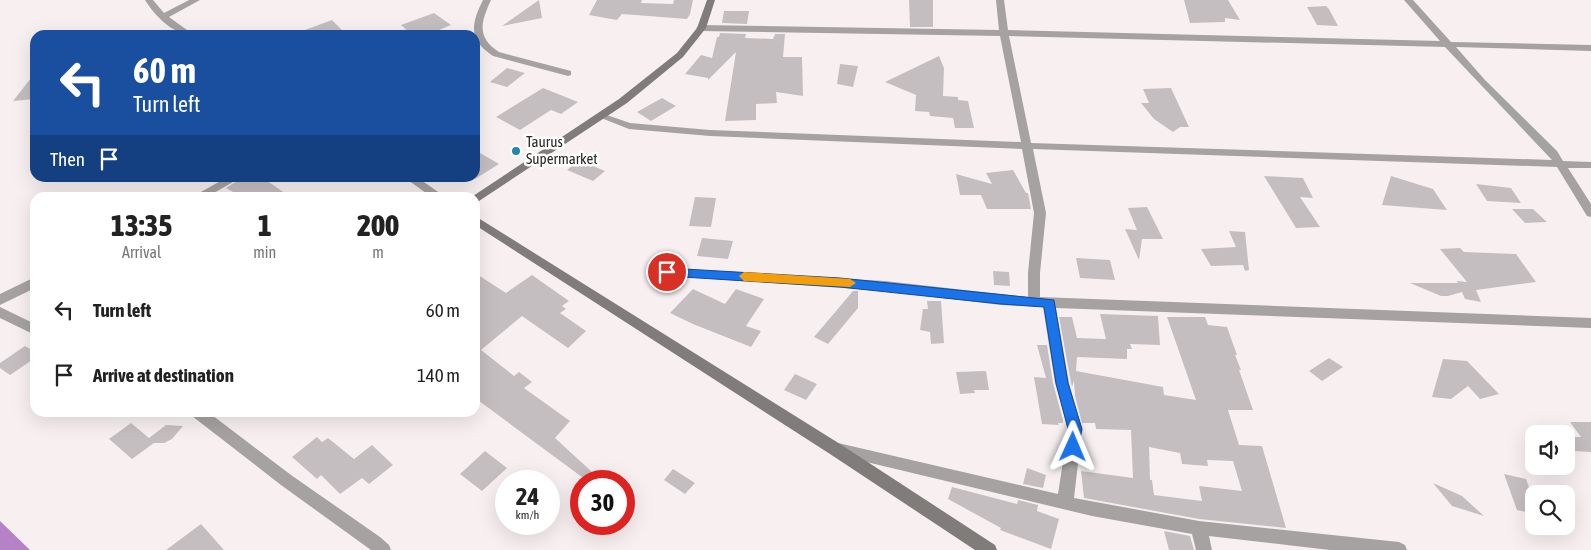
<!DOCTYPE html>
<html lang="en">
<head>
<meta charset="utf-8">
<style>
	body { margin:0; font-family:"Asap Condensed",sans-serif; background:#f6f6f6; color:#222; height:100vh; display:flex; flex-direction:column; font-size:19px; white-space:nowrap }
	* { box-sizing:border-box; margin:0 }
	p { font-size:16px; color:#767676 }
	.icon { flex:none; width:28px; height:28px; fill:none; stroke:currentColor; stroke-width:2; stroke-linecap:round; stroke-linejoin:round }
	.map { position:relative; flex:1; overflow:hidden }
	.drawer { position:absolute; left:30px; top:192px; width:450px; height:225px; display:flex; flex-direction:column; background:#fff; border-radius:15px; box-shadow:0 5px 20px #0002 }
	.drawer>* { flex:none }
	.banner { position:absolute; left:30px; top:30px; width:450px; height:152px; border-radius:15px; box-shadow:0 5px 20px #0002; background:#1a4fa0; color:#fff; overflow:hidden }
	.fabs { position:absolute; left:1525px; top:425px; display:grid; gap:10px }
	.fabs a { display:grid; place-items:center; width:50px; height:50px; border-radius:10px; background:#fff; box-shadow:0 5px 20px #0002; font-size:25px }
	.speed { position:absolute; left:495px; top:470px; display:flex; gap:10px; font-size:25px; font-weight:700; text-align:center }
	.speed>* { display:grid; place-content:center; width:65px; height:65px; border-radius:50%; background:#fff; box-shadow:0 5px 20px #0002; line-height:1 }
	.speed small { font-size:12px; font-weight:400 }
	.speed .limit { border:8px solid #d22; background:#fff; color:#111 }
	.pin { position:absolute; display:grid; place-items:center; width:42px; height:42px; color:#fff; margin:-21px; border:2px solid #fff; border-radius:50%; box-shadow:0 1px 5px #0007 }
	.me { position:absolute; width:55px; margin:-28px; rotate:1deg; stroke-linejoin:round; filter:drop-shadow(0 0 4px #0008) }
	.turn { display:flex; align-items:center; gap:18px; height:105px; padding:0 20px; font-size:22px }
	.turn .icon { width:65px; height:65px; stroke-width:2.5 }
	.turn b { display:block; font-size:35px; line-height:42px }
	.then { display:flex; align-items:center; height:48px; padding:0 20px; background:#0003; gap:10px; font-size:19px }
	.eta { display:flex; justify-content:space-evenly; align-items:center; height:85px; text-align:center }
	.eta b { font-size:30px; font-weight:800; line-height:35px }
	ul { padding:0; list-style:none }
	li { display:flex; align-items:center; gap:15px; height:65px; padding:0 20px }
	li div { flex:1 }
	li b { display:block; font-size:19px }
	li em { font-style:normal }
	.map>svg:first-child { display:block }
</style>
</head>
<body>
<div class="map">
<svg width="1591" height="550" viewBox="0 0 1591 550">
	<rect width="100%" height="100%" fill="#f8f0f0"/>
	<!-- water -->
	<path fill="#b682c7" d="M0,521L30,550H0Z"/>
	<!-- building -->
	<path fill="#c5bec1" fill-rule="evenodd" d="M539,0L542,18L502,26Z
		M597,0H642L641,3L673,4L674,0H693L690,14L687,19L622,14L617,20L589,15Z
		M909,0H933V27H910Z
		M1184,0H1228L1240,20L1225,18V22L1190,23Z
		M1326,6L1329,9L1338,26L1317,25L1307,7Z
		M724,11H749L747,24L722,23Z
		M434,13L451,25L427,35H412L401,25Z
		M332,20L347,35H297V33Z
		M720,33L746,34L745,38L773,39L775,34H785L783,57H802L803,96L776,92L777,103L756,104V120L725,121L736,52L708,80V78L685,74L701,55L712,58L717,37H719Z
		M939,56L944,68L943,96L958,97V100L968,101L974,128H955L953,118L930,116L929,112L915,111L916,95L885,82Z
		M840,64L858,66L853,87L837,84Z
		M507,68L525,73L507,87L490,82Z
		M35,73V99L13,101Z
		M543,88L578,102L561,114L551,110L520,130L496,117Z
		M1171,88L1189,127H1180L1173,132L1154,119L1141,103H1149L1143,89Z
		M662,98L676,106L651,121L637,112Z
		M475,150L499,164L475,179Z
		M579,160L605,171L593,181L567,170Z
		M1013,170L1026,193H1028L1031,209H987L981,195H960L956,174L992,184L986,173Z
		M1264,176L1303,178L1313,198L1300,197L1320,227L1296,228Z
		M1391,176L1433,189L1447,210L1382,205Z
		M242,178H263L292,198H244L226,188Z
		M1476,184L1511,188L1521,203L1487,201Z
		M695,197L716,198L711,227L689,226Z
		M1147,207L1163,239H1142L1139,260L1125,229L1137,230L1128,208Z
		M1512,209H1533L1547,222L1525,223Z
		M1229,231L1245,232L1249,270L1245,271L1243,265L1211,266L1201,249L1236,247Z
		M702,238L733,241L728,259L697,256Z
		M1460,248L1464,252L1516,254L1536,282L1476,290L1481,302L1465,299L1462,292L1448,296H1441L1410,283H1458L1457,281L1467,282L1440,249Z
		M1076,258L1110,260L1115,280L1080,278Z
		M993,271L1009,272L1010,286L994,285Z
		M475,273L506,293L532,275L569,301L562,306L566,309L560,313L586,331L568,348L522,316L481,350L514,376L519,372L532,382L524,388L570,421L555,438L592,472L586,480L475,398Z
		M693,289L725,304L736,289L764,299L746,326L761,331L751,347L693,324L670,313Z
		M853,291H858V308L828,344L814,337Z
		M927,301H941L944,343L931,344L930,332L920,330L923,309H928Z
		M1100,314L1158,316L1160,345L1130,344L1132,349H1127V359L1077,357L1076,371L1163,387L1164,395L1196,400L1167,317H1205L1208,325L1227,327L1237,355H1235L1241,370H1239L1253,410H1228L1234,429L1239,445L1262,446L1286,528L1199,519L1084,498L1081,471L1133,478L1131,430L1096,429L1095,423H1082L1075,396L1074,381L1072,387L1071,383L1059,317H1072L1077,338L1106,339ZM1149,447L1180,453L1182,464L1208,466L1207,460L1233,461L1242,491L1199,486L1202,501L1154,495L1152,480H1150Z
		M1037,345H1047L1053,383L1063,420V423H1058L1059,425L1042,424L1034,377L1046,378Z
		M25,346L35,352V358L10,375L0,368V363Z
		M1329,358L1343,367L1322,381L1309,371Z
		M1443,359L1467,361L1499,394L1480,399L1468,386L1451,399L1432,397Z
		M986,371L989,390H974L975,393L960,394L956,372Z
		M795,374L817,384L806,400L784,390Z
		M1570,422H1591V452L1574,451L1566,440V437H1581Z
		M131,423L149,438L166,425L183,426L172,439L164,443H154L132,459L109,439Z
		M317,437L322,442L328,438L354,459L372,445L393,465L369,484L362,478L340,494L321,475L317,479L292,457Z
		M485,451L507,468L482,491L460,474Z
		M1027,468L1046,475L1043,488L1023,484Z
		M673,469L695,483L685,494L664,480Z
		M1504,474L1526,479L1534,501V514L1517,510Z
		M1433,483L1462,496L1484,516L1452,506Z
		M952,487L1017,504L1018,500L1038,505L1037,511L1059,519L1051,549L1000,530L1001,528L948,499Z
		M201,524L224,550H166Z
		M1164,531L1190,536L1194,550H1169Z"/>
	<g fill="none" stroke-linecap="round" stroke-linejoin="round">
		<!-- minor -->
		<path fill="#a5a2a1" fill-rule="evenodd" d="M145,0H153L164,13L189,0H200L169,17L194,35C173,35 155,16 145,0Z
			M483,0H491C481,22 476,37 499,52L571,71V75L568,76L493,56C468,40 471,24 483,0Z
			M996,0H1004L1008,30L1440,41L1404,0H1413L1451,42L1591,45V51L1456,47L1485,80L1557,151L1563,161L1591,162V168H1568L1591,204V217L1587,216L1557,167L1033,149L1046,213L1040,273V297L1591,318V328L1056,308L1069,383L1082,429L1074,498L1199,521L1399,542L1405,545L1407,550H1330L1209,536L1212,550H1196L1192,534L1092,516L833,454L831,449L833,444L838,443L1058,494L1068,429L1055,383L1043,307L1001,305L885,291L663,275L661,272L663,269L667,268L885,281L1028,297V273L1034,213L1022,149L710,136L629,129L596,116L601,113L630,123L710,130L1021,142L1000,36L701,31L696,28L701,25L999,30ZM1009,36L1445,47L1552,160L1031,143Z
			M226,178H240L205,198H190Z
			M405,178H418L447,198H433Z
			M35,277V288L0,305V294Z
			M0,307L35,324V335L0,318Z
			M190,412H208L291,475L380,537L389,545L391,550H371L281,485L192,416Z"/>
		<!-- secondary -->
		<path fill="#807c7a" fill-rule="evenodd" d="M707,0H715L706,28L683,57L627,103L479,201L475,202V198H470L619,99L677,53L697,28Z
			M475,216L840,444L995,545L997,550H975L830,454L475,225Z"/>
	</g>
	<!-- route -->
	<path fill="#1a73e8" stroke="#114b97" d="M667,268L840,278L1054,300L1068,383L1082,429L1077,451L1073,453L1068,451L1066,447L1068,429L1056,383L1044,307L1001,304L840,287L667,276L661,272Z"/>
	<!-- slow -->
	<path fill="#f59e0b" d="M744,272L850,279L856,283L850,287L744,281L739,276Z"/>
	<!-- markers -->
	<circle fill="#1f87b0" stroke="#fff" stroke-width="2" cx="516" cy="151" r="5"/>
	<g text-anchor="middle" stroke-width="5" stroke-linejoin="round" paint-order="stroke">
		<!-- poi labels -->
		<g font-size="15" fill="#2b2828" stroke="#fff" text-anchor="start">
			<text x="526" y="147">Taurus<tspan x="526" dy="17">Supermarket</tspan></text>
		</g>
	</g>
</svg>
<div class="fabs">
<a><svg class="icon" aria-label="sound" viewBox="0 0 24 24"><path d="M4 9h4l5-4v14l-5-4H4zM17 9q2 3 0 6"/></svg></a>
<a><svg class="icon" aria-label="search" viewBox="0 0 24 24"><circle cx="10" cy="10" r="6"/><path d="M15 15l6 6"/></svg></a>
</div>
<div class="speed"><div>24<small>km/h</small></div><div class="limit">30</div></div>
<div class="pin" style="left:667px;top:272px;background:#d93025"><svg class="icon" aria-label="arrive" viewBox="0 0 24 24"><path d="M6 21V4h12l-3 4 3 4H6"/></svg></div>
<svg class="me" style="left:1073px;top:447px" viewBox="-20 -20 40 40"><path d="M0-17L14 15 0 8-14 15z" fill="#1a73e8" stroke="#fff" stroke-width="4"/></svg>
<div class="banner">
<div class="turn"><svg class="icon" aria-label="left" viewBox="0 0 24 24"><path d="M17 20v-9H6M10 6l-5 5 5 5"/></svg><div><b>60 m</b>Turn left</div></div>
<div class="then">Then<svg class="icon" aria-label="arrive" viewBox="0 0 24 24"><path d="M6 21V4h12l-3 4 3 4H6"/></svg></div>
</div>
<section class="drawer">
<div class="eta">
<div><b>13:35</b><p>Arrival</p></div>
<div><b>1</b><p>min</p></div>
<div><b>200</b><p>m</p></div>
</div>
<ul>
<li><svg class="icon" aria-label="left" viewBox="0 0 24 24"><path d="M17 20v-9H6M10 6l-5 5 5 5"/></svg><div><b>Turn left</b></div><em>60 m</em></li>
<li><svg class="icon" aria-label="arrive" viewBox="0 0 24 24"><path d="M6 21V4h12l-3 4 3 4H6"/></svg><div><b>Arrive at destination</b></div><em>140 m</em></li>
</ul>
</section>
</div>
</body>
</html>
